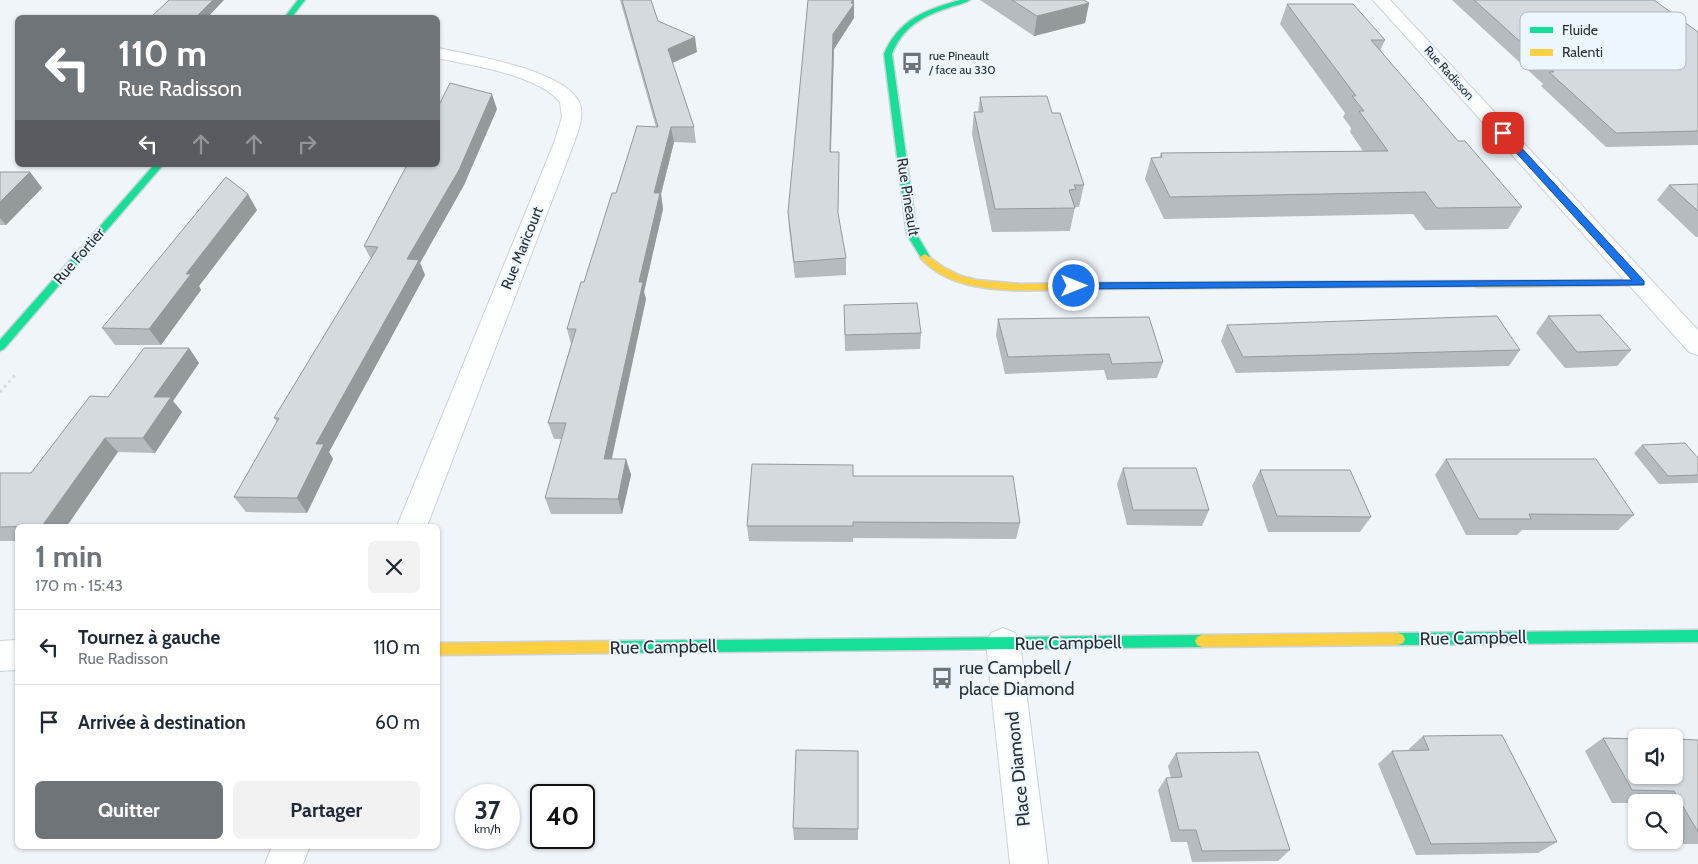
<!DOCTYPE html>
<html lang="fr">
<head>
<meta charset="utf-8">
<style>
	body { margin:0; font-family:Cabin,sans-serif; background:#f2f2f3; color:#1f2937; height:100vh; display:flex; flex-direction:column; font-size:19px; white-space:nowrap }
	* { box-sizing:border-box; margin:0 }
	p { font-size:16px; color:#747a83 }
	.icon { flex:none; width:28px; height:28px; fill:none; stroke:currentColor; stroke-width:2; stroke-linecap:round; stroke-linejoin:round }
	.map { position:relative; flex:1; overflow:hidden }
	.side { position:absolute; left:15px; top:524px; width:425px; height:325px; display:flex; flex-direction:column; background:#fff; border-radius:8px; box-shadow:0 1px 4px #0004 }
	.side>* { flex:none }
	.banner { position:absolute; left:15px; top:15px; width:425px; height:152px; border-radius:8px; box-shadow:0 1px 4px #0004; background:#6f7479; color:#fff; overflow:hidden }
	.fabs { position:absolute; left:1628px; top:729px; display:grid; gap:10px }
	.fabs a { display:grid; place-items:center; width:55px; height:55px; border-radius:8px; background:#fff; box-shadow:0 1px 4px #0004; font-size:25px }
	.speed { position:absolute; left:455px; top:784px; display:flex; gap:10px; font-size:25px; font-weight:700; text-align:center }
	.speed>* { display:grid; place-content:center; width:65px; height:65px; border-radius:50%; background:#fff; box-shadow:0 1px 4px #0004; line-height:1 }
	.speed small { font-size:12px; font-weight:400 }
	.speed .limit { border:2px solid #111; border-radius:8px; background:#fff; color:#111 }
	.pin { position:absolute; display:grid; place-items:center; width:42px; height:42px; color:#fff; margin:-21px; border-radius:10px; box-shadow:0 2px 8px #0006 }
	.me { position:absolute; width:55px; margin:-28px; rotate:90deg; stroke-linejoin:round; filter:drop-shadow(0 0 4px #0008) }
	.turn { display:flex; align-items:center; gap:18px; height:105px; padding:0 20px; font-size:22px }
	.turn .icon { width:65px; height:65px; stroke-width:2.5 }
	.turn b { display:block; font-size:35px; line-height:42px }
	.lanes { display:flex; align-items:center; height:48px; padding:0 20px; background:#0003; justify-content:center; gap:25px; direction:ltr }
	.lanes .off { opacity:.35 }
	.round { display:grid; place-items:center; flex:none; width:52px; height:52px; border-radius:8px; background:#f2f2f3 }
	.headline { display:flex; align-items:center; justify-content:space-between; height:85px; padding:0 20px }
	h1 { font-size:30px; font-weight:800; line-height:38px; color:#6f7479 }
	.action { display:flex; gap:10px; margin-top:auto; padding:10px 20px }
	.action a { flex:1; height:58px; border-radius:8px; background:#6f7479; color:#fff; font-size:20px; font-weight:800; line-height:58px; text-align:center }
	.action a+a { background:#f2f2f3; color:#1f2937 }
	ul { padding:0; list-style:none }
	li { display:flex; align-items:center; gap:15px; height:75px; padding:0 20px; border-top:1px solid #e0e1e3 }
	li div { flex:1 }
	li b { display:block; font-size:19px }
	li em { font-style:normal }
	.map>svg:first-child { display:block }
</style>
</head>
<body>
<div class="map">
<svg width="1698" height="864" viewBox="0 0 1698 864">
	<rect width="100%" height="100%" fill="#f0f5fa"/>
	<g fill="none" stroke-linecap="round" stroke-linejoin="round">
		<!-- street casing -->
		<g stroke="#ccd2d7" stroke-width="2">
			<path id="street" d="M1373,0H1390L1698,330V355L1689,352Z
				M438,48C471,55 564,70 579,102C585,115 578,131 574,143L427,526H397L554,143L562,117L560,102C536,74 472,66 438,58Z
				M1003,628L1015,633L1020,643L1048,864H1010L986,643L991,633Z
				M18,640V670L0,671V641Z
				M272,846H310L303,864H265Z"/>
		</g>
		<!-- fast casing -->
		<g stroke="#ccd2d7" stroke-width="3">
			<path id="fast" d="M298,0H305L291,18H284Z
				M960,0H970C964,4 955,5 948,8C922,16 902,28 892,54L917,235L930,257L925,260L922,259L907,235L884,54C899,19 925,10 960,0Z
				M154,165H163L4,349L0,351V340Z
				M1477,281L1482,284L1480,286L1081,289L1076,286L1081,283Z
				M1698,630V642L1398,645L1393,643L1391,639L1393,635L1398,633Z
				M1202,635L1207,637L1209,641L1207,645L1202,647L614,653L609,651L607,647L609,643L614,641Z"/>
		</g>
		<!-- slow casing -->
		<g stroke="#ccd2d7" stroke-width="3">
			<path id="slow" d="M925,254L943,267L961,276L977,280L1020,284L1081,283L1086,286L1081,289C1032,290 955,299 920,257Z
				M1640,280L1643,281L1645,283L1643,285L1477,287L1472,284L1477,281Z
				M1398,633L1403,635L1405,639L1403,643L1398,645L1202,647L1197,645L1195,641L1197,637L1202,635Z
				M614,641L619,643L621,647L619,651L614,653L438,655V643Z"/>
		</g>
		<!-- path -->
		<path stroke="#d7d9db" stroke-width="3" stroke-dasharray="2.5 4" stroke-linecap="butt" d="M0,392L16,374"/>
		<!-- street -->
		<use href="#street" fill="#fdfefe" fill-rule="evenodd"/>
		<!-- fast -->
		<use href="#fast" fill="#16e098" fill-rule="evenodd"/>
		<!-- slow -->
		<use href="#slow" fill="#ffcf43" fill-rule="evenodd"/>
	</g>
	<!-- wall -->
	<path fill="#b6bbbf" d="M620,0H651L658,21L697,52L672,63L694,127L696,143L674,142L661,194L663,209L644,292L646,299L612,459H626L631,475L622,514H551L545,498L562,439H554L548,423L571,344L567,329L616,193L656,127Z
		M808,0H854V18L834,49L831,152H839L838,215L846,258V275L795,278L789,228L788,212Z
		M980,0H1084L1089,3L1085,23L1034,36Z
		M1452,0H1654L1698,32V145L1606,147L1541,86L1543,84Z
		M1287,4L1385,40L1380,51L1458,141L1522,207L1508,229L1425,230L1413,214L1164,219L1145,179L1151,158L1160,157L1161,153L1363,151L1350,132L1351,128L1343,117L1345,113L1280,24Z
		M980,97L1052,113L1084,185L1079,207H1075L1070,231L992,232L972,134L974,112H978Z
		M497,109L464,185L420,263L425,275L329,452L333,459L307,513L246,512L234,497L277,422L274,418L371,259L364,246Z
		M0,172H30L42,188L6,225H0Z
		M1698,184V237H1696L1657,200L1669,185Z
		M257,210L199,286L201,290L161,345H115L102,328Z
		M844,305L921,333L920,349L845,351Z
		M1548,316L1631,350L1617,366L1565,368L1536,333Z
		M998,319L1163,362L1157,378L1107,380L1104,370L1005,374L996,335Z
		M1227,325L1520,350L1509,366L1236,373L1221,341Z
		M189,348L199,363L173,401L182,412L155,453L118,452L18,526V541H0V473H31L108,397Z
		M1642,445L1698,458V483L1659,484L1634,453Z
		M1446,459L1634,515L1618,530H1522L1517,535H1466L1435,475Z
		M1123,468L1209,510L1202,526L1127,525L1117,484Z
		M1260,470L1371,517L1360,532H1268L1252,486Z
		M853,476L1020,523L1016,539L853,538V542L749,541L747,526Z
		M1423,736L1557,842L1538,853L1416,855L1378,764L1392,751H1410L1409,749Z
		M1603,738L1698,740V844H1676L1673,840L1674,802H1636V803H1612L1585,751Z
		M1176,753L1290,850L1278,861L1192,862L1187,842H1171L1158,790L1166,778H1171L1168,766Z
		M793,828L858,829V840H794Z"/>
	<!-- shaded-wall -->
	<path fill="#94999b" d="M213,0H224L207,18H195Z
		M853,0H854V18L834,49L830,168V152L833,34Z
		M1089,3L1085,23L1034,36L1037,16Z
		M695,37L697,52L670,64L668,49Z
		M492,94L497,109L464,185L420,263L425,275L329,452L333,459L307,513L297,498L316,444L407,259Z
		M671,127L674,142L661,194L663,209L644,292L646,299L608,475L604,459L639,282L654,193Z
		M30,172L42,188L6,225L0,218V202Z
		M248,194L257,210L199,286L201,290L161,345L149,329L186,274Z
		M189,348L199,363L173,401L182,412L155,453L143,438L154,397Z
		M105,438L118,452L67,526H42Z
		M626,459L631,475L622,514L618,499Z"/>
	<!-- building -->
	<path fill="#d4dade" stroke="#94999b" d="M169,0H213L195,18H150Z
		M622,0H651L658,21L695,37L668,49L694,127H671L654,193H660L639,282H643L604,459H626L618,499L545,498L566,423H548L576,329H567L581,282H584L612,193H616L637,126L658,127Z
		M808,0H853L851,3L854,4L833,34L830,152H839L838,213L846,258L794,262L788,212Z
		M1012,0H1084L1089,3L1037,16Z
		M1474,0H1654L1698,32V131L1616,133L1549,72H1554Z
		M1287,4H1353L1385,40H1371L1458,141H1465L1522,207L1437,208L1425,192L1170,197L1151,158L1162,157L1161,153L1388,151L1359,111H1364L1352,96H1356Z
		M450,83L492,94L459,170L407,259L419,260L316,444H324L297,498L234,497L279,418H274L378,247L364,246L407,165H438V107Z
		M1047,96L1052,113H1060L1084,185H1074L1076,189L1069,190L1075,208L995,209L974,112H983L980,97Z
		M0,172H30L0,202Z
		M226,177L248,194L186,274H191L149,329L102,328Z
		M1698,184V211L1669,185Z
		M917,303L921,333L845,335L844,305Z
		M1600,315L1631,350L1577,352L1548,316Z
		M1497,316L1520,350L1243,357L1227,325Z
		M1149,317L1163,362L1112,364L1109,354L1008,357L998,319Z
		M144,348H189L154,397H171L143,438H105L42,526L0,527V473H31L90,396L108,397Z
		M1685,443L1698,458V475L1668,476L1642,445Z
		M1446,459H1596L1634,515L1529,514L1531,519H1479Z
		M752,464L853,465V476H1013L1020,523L853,522V526H747Z
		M1123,468H1196L1209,510H1133Z
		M1260,470H1350L1371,517L1277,516Z
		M1502,735L1557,842L1431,844L1392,751L1429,750L1423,736Z
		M1603,738L1636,739V775H1674V739L1698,740V832L1674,791L1632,790Z
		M796,750L858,751V829L793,828Z
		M1258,752L1290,850L1202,851L1196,830H1179L1166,778L1182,777L1176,753Z"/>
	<!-- route -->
	<path fill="#1a73e8" stroke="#114b97" d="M1500,131H1506L1644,281V285L1074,289L1069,286L1074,283L1632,280L1500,135Z"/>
	<!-- icons -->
	<defs>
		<g id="bus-bare" transform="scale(1.725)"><path d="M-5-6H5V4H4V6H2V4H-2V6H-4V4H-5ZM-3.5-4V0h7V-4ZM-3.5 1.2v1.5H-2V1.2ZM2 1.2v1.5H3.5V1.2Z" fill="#6f7479" stroke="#ecf6fe" stroke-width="2.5" paint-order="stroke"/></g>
	</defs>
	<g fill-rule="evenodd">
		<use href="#bus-bare" x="912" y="63"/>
		<use href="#bus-bare" x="942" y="678"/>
	</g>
	<g text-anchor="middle" stroke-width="4" stroke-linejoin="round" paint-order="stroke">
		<!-- far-poi labels -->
		<g font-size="12" fill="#292f34" stroke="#ecf6fe" text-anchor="start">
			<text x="929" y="60">rue Pineault<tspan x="929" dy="14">/ face au 330</tspan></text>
		</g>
		<!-- far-street labels -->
		<g font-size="12" fill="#292f34" stroke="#ecf6fe">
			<text transform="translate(1449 73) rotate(48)" y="4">Rue Radisson</text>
		</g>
		<!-- street labels -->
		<g font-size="15" fill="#292f34" stroke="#ecf6fe">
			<text transform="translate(908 197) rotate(81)" y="5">Rue Pineault</text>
			<text transform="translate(522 248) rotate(-68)" y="5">Rue Maricourt</text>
			<text transform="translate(79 256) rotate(-49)" y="5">Rue Fortier</text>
		</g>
		<!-- near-street labels -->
		<g font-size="18" fill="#292f34" stroke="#ecf6fe">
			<text transform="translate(1473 638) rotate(-1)" y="6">Rue Campbell</text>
			<text transform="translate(1068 643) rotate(-1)" y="6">Rue Campbell</text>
			<text transform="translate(663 647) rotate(-1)" y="6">Rue Campbell</text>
			<text transform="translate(1018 769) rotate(-96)" y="6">Place Diamond</text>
		</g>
		<!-- near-poi labels -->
		<g font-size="18" fill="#292f34" stroke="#ecf6fe" text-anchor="start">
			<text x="959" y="674">rue Campbell /<tspan x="959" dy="21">place Diamond</tspan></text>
		</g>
	</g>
	<!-- legend -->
	<rect x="1520" y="12" width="166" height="58" rx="8" fill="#ecf6fe" stroke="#b2bac1" stroke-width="1"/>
	<rect x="1530" y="27" width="23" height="6" fill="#16e098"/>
	<rect x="1530" y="49" width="23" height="7" fill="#ffcf43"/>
	<g font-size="14" fill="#292f34">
		<text x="1562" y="35">Fluide</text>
		<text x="1562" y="57">Ralenti</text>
	</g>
</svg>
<div class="fabs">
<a><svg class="icon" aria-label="sound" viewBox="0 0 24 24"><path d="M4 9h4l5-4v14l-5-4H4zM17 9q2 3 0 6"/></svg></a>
<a><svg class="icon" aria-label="search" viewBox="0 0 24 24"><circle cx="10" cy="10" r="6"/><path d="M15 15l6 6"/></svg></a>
</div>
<div class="speed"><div>37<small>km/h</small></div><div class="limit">40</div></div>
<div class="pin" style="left:1503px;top:133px;background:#d93025"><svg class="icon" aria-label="arrive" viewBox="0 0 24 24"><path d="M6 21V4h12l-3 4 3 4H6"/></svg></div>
<svg class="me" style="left:1074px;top:286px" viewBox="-20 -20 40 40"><circle r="17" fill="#1a73e8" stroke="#fff" stroke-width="3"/><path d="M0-11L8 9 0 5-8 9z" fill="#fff"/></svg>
<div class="banner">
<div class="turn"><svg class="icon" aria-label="left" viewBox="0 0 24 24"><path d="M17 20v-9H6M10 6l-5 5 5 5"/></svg><div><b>110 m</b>Rue Radisson</div></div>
<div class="lanes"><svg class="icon" aria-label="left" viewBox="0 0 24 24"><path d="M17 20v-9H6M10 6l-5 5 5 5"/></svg><svg class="icon off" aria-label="ahead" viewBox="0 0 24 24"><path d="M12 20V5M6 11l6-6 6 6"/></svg><svg class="icon off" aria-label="ahead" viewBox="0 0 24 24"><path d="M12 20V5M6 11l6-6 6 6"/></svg><svg class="icon off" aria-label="right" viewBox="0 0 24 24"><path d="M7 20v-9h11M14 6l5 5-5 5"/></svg></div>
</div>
<section class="side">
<div class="headline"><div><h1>1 min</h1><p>170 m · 15:43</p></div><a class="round"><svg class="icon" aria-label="close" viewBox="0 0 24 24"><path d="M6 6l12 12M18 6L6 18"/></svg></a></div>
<ul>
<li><svg class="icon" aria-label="left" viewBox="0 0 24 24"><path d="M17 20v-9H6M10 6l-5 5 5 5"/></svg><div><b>Tournez à gauche</b><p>Rue Radisson</p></div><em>110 m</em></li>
<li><svg class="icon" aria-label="arrive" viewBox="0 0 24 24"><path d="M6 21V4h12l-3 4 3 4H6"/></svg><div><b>Arrivée à destination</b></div><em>60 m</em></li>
</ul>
<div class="action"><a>Quitter</a><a>Partager</a></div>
</section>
</div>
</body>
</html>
